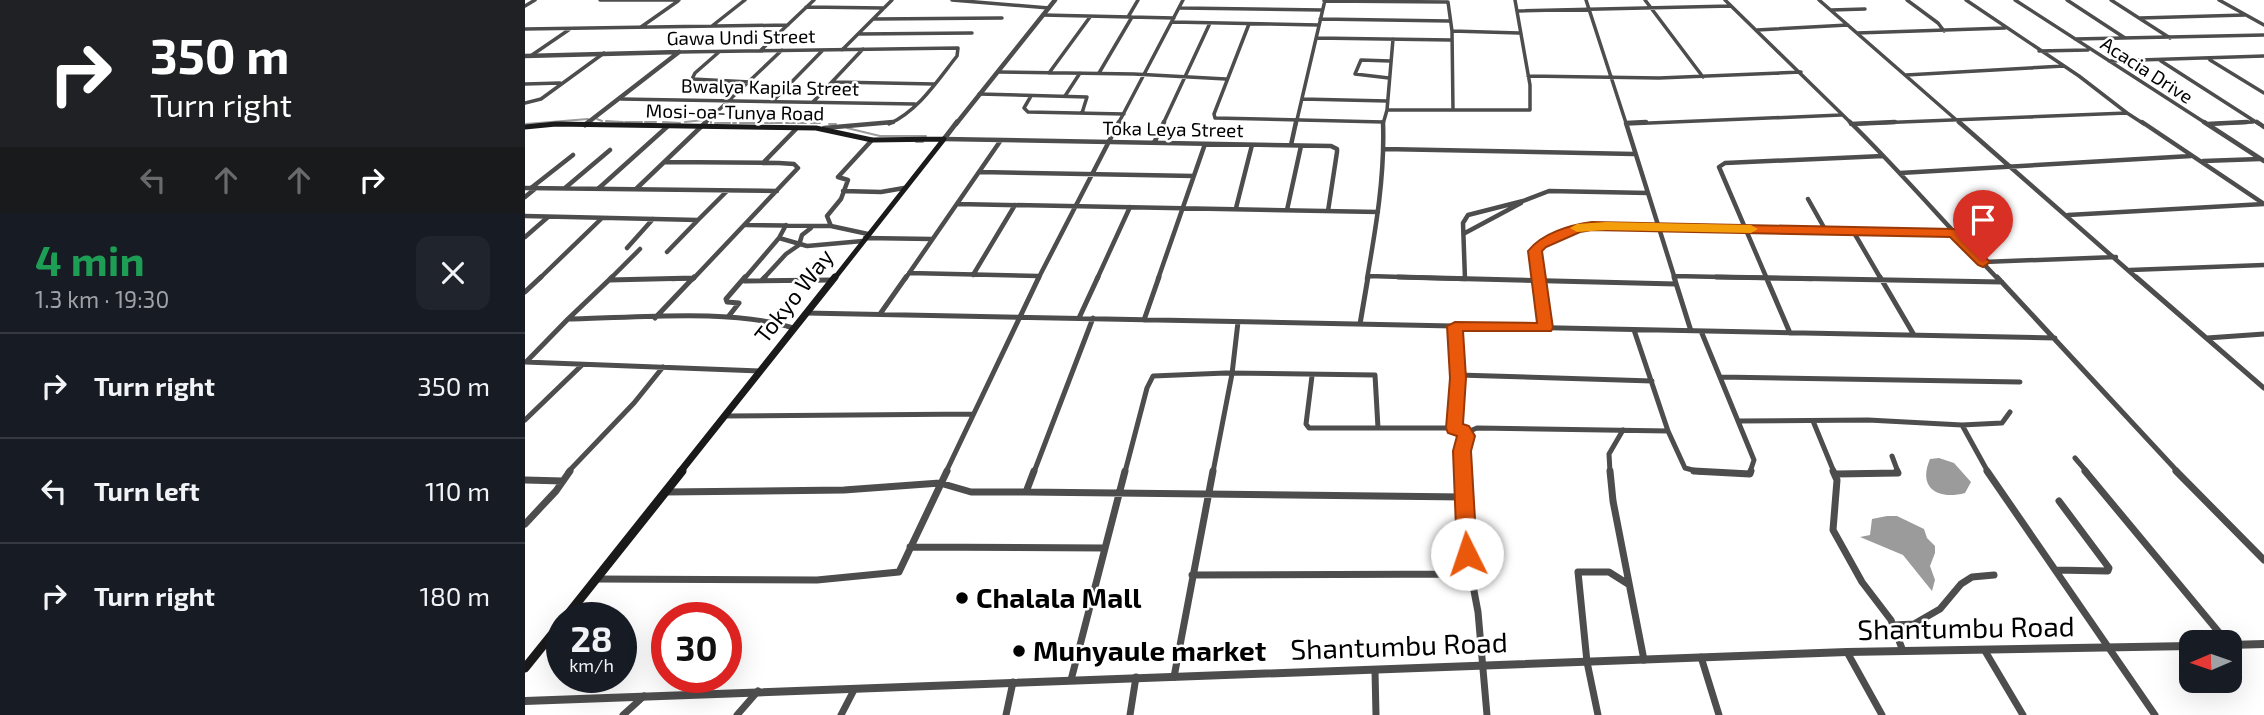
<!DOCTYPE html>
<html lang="en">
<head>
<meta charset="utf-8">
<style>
	body { margin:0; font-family:"Exo 2",sans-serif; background:#20242c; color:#f1f3f6; height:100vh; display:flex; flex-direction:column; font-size:26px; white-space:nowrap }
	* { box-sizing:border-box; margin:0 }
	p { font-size:23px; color:#9ea1a6 }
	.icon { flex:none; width:38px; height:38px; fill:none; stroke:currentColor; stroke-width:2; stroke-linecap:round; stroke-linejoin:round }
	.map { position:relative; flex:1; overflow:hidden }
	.panel { display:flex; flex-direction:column; background:#171b24; width:525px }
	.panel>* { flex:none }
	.top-card { background:#202124; color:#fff; overflow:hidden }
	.needle { width:46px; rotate:268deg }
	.buttons { position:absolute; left:1654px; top:630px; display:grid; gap:14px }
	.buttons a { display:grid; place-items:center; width:63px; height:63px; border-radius:14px; background:#171b24; box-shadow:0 7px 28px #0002; font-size:35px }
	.speed { position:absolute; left:21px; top:602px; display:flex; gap:14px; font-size:35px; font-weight:700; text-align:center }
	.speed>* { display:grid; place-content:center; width:91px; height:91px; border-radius:50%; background:#171b24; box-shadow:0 7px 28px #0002; line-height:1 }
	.speed small { font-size:18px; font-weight:400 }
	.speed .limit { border:10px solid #d22; background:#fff; color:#111 }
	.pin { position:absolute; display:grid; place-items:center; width:60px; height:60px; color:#fff; margin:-72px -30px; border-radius:50% 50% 50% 0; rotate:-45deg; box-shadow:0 0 7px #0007 }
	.pin .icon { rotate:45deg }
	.me { position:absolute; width:77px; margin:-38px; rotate:356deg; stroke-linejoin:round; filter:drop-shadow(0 0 5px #0008) }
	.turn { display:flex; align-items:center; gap:24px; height:147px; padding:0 35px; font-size:32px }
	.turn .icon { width:91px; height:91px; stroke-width:2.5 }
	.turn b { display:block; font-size:49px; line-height:60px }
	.lanes { display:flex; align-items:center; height:66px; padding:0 35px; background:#0003; justify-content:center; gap:35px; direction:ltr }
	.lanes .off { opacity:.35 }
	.round { display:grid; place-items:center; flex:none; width:74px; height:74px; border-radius:14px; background:#20242c }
	.overview { display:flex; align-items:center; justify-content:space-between; height:119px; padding:0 35px }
	h1 { font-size:42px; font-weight:700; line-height:52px; color:#1e9e55 }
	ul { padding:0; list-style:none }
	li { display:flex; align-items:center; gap:21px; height:105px; padding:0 35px; border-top:2px solid #363941 }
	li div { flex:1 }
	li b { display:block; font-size:26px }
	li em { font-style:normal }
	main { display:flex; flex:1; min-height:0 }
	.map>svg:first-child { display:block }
</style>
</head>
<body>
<main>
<section class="panel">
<div class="top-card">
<div class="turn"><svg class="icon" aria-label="right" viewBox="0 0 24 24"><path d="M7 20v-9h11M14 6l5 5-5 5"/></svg><div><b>350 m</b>Turn right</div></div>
<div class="lanes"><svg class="icon off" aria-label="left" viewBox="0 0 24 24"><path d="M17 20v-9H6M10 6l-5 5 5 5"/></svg><svg class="icon off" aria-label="ahead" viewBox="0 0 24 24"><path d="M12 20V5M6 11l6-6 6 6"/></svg><svg class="icon off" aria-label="ahead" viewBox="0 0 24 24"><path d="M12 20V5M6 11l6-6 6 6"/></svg><svg class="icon" aria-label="right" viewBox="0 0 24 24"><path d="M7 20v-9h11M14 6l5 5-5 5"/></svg></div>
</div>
<div class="overview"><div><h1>4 min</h1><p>1.3 km · 19:30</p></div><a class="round"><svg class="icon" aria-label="close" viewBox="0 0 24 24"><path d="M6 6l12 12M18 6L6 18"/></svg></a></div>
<ul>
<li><svg class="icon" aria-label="right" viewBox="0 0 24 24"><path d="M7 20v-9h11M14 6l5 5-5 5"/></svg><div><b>Turn right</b></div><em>350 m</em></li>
<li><svg class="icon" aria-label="left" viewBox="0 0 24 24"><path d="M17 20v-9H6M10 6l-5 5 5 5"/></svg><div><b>Turn left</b></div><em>110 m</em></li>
<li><svg class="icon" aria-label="right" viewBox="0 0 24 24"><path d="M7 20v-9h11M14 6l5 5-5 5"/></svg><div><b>Turn right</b></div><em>180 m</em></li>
</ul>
</section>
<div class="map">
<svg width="1739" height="715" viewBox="0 0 1739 715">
	<rect width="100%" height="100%" fill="#fff"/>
	<!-- water -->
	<path fill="#9b9b9b" d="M1414,458L1429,463L1446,482L1440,493C1414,500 1392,489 1405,459Z
		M1362,516H1372L1399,529L1402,538L1410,546V553L1405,566L1410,580L1407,591L1378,555L1335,537L1345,535L1347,519Z"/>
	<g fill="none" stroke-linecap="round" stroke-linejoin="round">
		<!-- stream -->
		<path stroke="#9b9b9b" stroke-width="2" d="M72,119L77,121
			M186,120V123
			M81,121L98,122
			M100,122H117
			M120,122H131
			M138,122L155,123
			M160,122L179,120
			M190,123H205
			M208,123H211
			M215,123H233
			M240,123H257
			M261,123H270
			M273,123H281
			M286,123H295
			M1,124L63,119
			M304,124H311
			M322,128L355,136H401
			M391,142H398"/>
		<!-- minor-far3 -->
		<path stroke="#4d4d4d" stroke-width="3.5" d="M75,0H154
			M427,0L524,8
			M1061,0L1101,123
			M1120,0L1178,77
			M1200,0L1327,124
			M1294,0L1436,124
			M1382,0L1413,23L1419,31
			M1441,0L1554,76L1602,113
			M1490,0L1682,124
			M1542,0L1600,38
			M1586,0L1645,38
			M1694,0L1739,25
			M799,1L923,2
			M923,2L927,31L928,110
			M0,6L10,0
			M281,7L359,8
			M655,8L797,10
			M1306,10L1340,9
			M993,11L1206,6
			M518,15L649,18
			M603,17L613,0
			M1615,18L1720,15
			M349,19L477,18
			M795,19L924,21
			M647,22L794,25
			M724,24L689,114L690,118L858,122
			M187,26L220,0
			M116,27L153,1
			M0,29L263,25
			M1232,30L1323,25
			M927,31L994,33
			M1332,33L1480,28
			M333,34L447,33
			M791,38L926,40
			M1550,39L1739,35
			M317,50L367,0
			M235,51L289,0
			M1514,51L1563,50
			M154,52L433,48L432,56C412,81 394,110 364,124
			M194,52L170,73L167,79L225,82
			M7,55L45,29
			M1685,60L1739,93
			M1584,61L1739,56
			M1636,61L1734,124
			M473,72L609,74L701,79
			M524,73L565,17
			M574,73L607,17
			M1381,75L1539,66
			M1003,76L1134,78L1276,72
			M864,78L830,74L836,60L865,61
			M309,82L409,84
			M0,84L35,83
			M454,94L562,97L557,113
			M506,96L499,108L503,112L599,114
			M540,96L555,73
			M96,99L390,104
			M777,99L862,101
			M248,101L298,50
			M288,102L338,49
			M0,103L16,99L79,53
			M862,110H1005V85L990,0
			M179,124L257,50
			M593,124L658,0
			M638,124L685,23
			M771,124L800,0
			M858,124L862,110L868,39
			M1101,124L1316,115
			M1326,124L1602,113L1619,124
			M1682,124L1728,122"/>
		<!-- minor-far2 -->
		<path stroke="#4d4d4d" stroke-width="4.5" d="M1121,122L1101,123L1150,279
			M1325,122C1377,173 1423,227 1473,279
			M1434,122L1613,279
			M1617,122L1739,204
			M1679,122L1739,161
			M1732,122L1739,127
			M1326,124L1370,122
			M1682,124L1722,122
			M299,128L368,122
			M419,139L806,146L812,149V152L803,211
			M629,143L639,122
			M766,145L771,122
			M859,149L1109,154
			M1678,161L1735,159
			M140,162L254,163L269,164L273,168L168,279
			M238,163L272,128
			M454,172L669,176
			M1375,173L1666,156
			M313,177L347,140
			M0,188L252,191
			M6,188L48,155
			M40,188L85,150
			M74,188L143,126
			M111,189L181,122
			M318,191L356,192L379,188
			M0,197L11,188
			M1283,199L1301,231
			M432,204L853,212
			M711,208L727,145
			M762,210L776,146
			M1543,215L1739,204
			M0,216L173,220L202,191
			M221,225L306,226L343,234
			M306,226L302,216L316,199L323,180L313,177
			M1328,231L1356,279
			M940,233L996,203
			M0,237L23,217
			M254,238L282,246L338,241
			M340,238L407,239
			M102,248L128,219
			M142,252L173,220
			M1458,262L1591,257
			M1605,270L1739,265
			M384,273L514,276
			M448,275L490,205
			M844,276L941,279
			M1149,276L1287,279
			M14,279L76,219
			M85,279L115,249
			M147,279L169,278
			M219,279L254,238L261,225
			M238,279L261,254L274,245L277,235L286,228
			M380,279L476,140
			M513,279L594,122
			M572,279L605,207
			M633,279L680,144
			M842,279C851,227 860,175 858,122
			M940,279L938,223L943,215L998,201L1024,191L1123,193
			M1014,279L1010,251L1029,237L1057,227L1429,233
			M1242,279L1194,167L1200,163L1358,156"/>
		<!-- minor-far1 -->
		<path stroke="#4d4d4d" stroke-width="5" d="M873,277L1151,284
			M1013,277L1020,328
			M1149,277L1166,331
			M1191,277L1477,282
			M1241,277L1265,333
			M1355,277L1389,335
			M1472,277L1653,472
			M1611,277L1739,388
			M84,280L87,277
			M237,280L240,277
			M219,281L307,280
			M0,292L16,277
			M281,313L1530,338
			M355,314L381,277
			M203,317L214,303L202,302L201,299L220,277
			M130,318L169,277
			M554,318L573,277
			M43,319L84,280L169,278
			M619,320L634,277
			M835,324L843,277
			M1109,330L1143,431L1160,468L1175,472
			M1176,331L1229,460L1225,472
			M1682,338L1739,334
			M0,362L235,371
			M1,362L43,319C109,318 207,308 268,328
			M933,375L1127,381
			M787,376L781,424L784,428H929L940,433
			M1195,377L1495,382
			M199,416L448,414
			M0,420L57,365
			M1213,421L1343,420L1437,425
			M1288,421L1309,472
			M929,428L933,378L930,326
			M940,433L952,428L1143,431
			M1367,456L1373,472
			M1550,458L1562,472
			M43,472L109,403L138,367
			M421,472L514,277
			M509,472L568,318
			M600,472L622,388L628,376L701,373L850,375L853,428
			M688,472L707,374L713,322
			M938,472L937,451L940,433
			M1085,472L1084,454L1098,430
			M1463,472L1437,425L1477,423L1485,412"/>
		<!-- minor -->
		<path stroke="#4d4d4d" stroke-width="7" d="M509,471L501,492L939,497
			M938,471L942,554L953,612L962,715
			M1085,471L1088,501L1119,660
			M1169,471L1225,474L1226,471
			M1308,471L1312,480L1308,530L1337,582L1366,620L1378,651
			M1462,471L1630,715
			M1560,471L1702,642
			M1651,471L1739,560
			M1311,474L1373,473L1372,471
			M0,480L38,481
			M140,492L319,490L415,483L446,492H501
			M0,524L31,491L45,471
			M385,547L580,548
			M1531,570L1583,571L1584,568L1534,501
			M667,575L945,574
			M71,579L292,580L374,572L422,471
			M1369,625L1389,624L1415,609L1436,584L1447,577L1469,575
			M1460,651L1498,715
			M1322,652L1357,715
			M1176,657L1194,715
			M850,671L851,715
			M649,677L688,471
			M546,680L600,471
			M98,715L119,696
			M212,715L233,691
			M316,715L329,690
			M481,715L488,682
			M605,715L611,677
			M1073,715L1062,662L1053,572H1084L1103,584"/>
		<!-- tertiary-far2 -->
		<path stroke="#4d4d4d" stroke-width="4.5" d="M0,56L154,52
			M61,124L154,52
			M431,124L530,0"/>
		<!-- tertiary-far1 -->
		<path stroke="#4d4d4d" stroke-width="5" d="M60,125L64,122
			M419,139L432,122"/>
		<!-- tertiary -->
		<path stroke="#4d4d4d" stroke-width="8" d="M1704,645L1739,644
			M0,701L1322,652L1666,646"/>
		<!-- secondary-far2 -->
		<path stroke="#1a1a1a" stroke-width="5" d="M0,127L31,124L291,128L347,140L418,139
			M309,279L419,139"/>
		<!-- secondary-far1 -->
		<path stroke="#1a1a1a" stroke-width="7" d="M155,472L310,277"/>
		<!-- secondary -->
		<path stroke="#1a1a1a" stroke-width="9" d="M40,618L157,471
			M0,668L37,622"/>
	</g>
	<!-- route -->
	<path fill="#ea580c" stroke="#983908" stroke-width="2" d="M1067,222L1429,229L1433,230L1465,262L1458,267L1453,265L1425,237L1067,230L1055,232L1021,247L1017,251L1028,328L1026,331H938L941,378L938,424L944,426L950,436L946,451L952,554L949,560L942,562L935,560L932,554L928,451L932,436L923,433L921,428L925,378L922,326L930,322L1012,323L1003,251C1017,233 1045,225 1067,222Z"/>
	<!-- slow -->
	<path fill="#f59e0b" d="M1081,222L1226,225L1233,229L1226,233L1081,230L1052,232L1045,228L1052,224Z"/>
	<!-- markers -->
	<g fill="#000" stroke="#fff" stroke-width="2.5">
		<circle cx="437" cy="598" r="7"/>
		<circle cx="494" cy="651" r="7"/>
	</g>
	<g text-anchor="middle" stroke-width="5" stroke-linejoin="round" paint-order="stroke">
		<!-- far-street labels -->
		<g font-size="19" fill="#000" stroke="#fff">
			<text transform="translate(216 37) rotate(-1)" y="7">Gawa Undi Street</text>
			<text transform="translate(1622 70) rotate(33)" y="7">Acacia Drive</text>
			<text transform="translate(245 87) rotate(1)" y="7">Bwalya Kapila Street</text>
			<text transform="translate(210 112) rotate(1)" y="7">Mosi-oa-Tunya Road</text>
			<text transform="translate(648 129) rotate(1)" y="7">Toka Leya Street</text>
		</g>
		<!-- street labels -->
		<g font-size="23" fill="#000" stroke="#fff">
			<text transform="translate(269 296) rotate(-52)" y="8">Tokyo Way</text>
		</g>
		<!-- near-poi labels -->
		<g font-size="28" font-weight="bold" fill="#000" stroke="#fff" text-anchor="start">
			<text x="451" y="608">Chalala Mall</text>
			<text x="508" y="661">Munyaule market</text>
		</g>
		<!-- near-street labels -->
		<g font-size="28" fill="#000" stroke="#fff">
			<text transform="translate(1441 628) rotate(-1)" y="10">Shantumbu Road</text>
			<text transform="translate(874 646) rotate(-2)" y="10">Shantumbu Road</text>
		</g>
	</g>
</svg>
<div class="buttons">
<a><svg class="needle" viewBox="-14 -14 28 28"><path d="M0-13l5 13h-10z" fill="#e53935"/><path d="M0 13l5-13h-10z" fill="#9ea1a6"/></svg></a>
</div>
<div class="speed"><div>28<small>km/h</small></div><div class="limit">30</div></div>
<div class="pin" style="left:1458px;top:262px;background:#d93025"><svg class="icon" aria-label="arrive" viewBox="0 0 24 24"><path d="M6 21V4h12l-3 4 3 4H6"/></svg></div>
<svg class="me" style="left:942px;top:554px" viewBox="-20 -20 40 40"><circle r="19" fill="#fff"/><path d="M0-13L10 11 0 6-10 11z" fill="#ea580c"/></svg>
</div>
</main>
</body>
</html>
